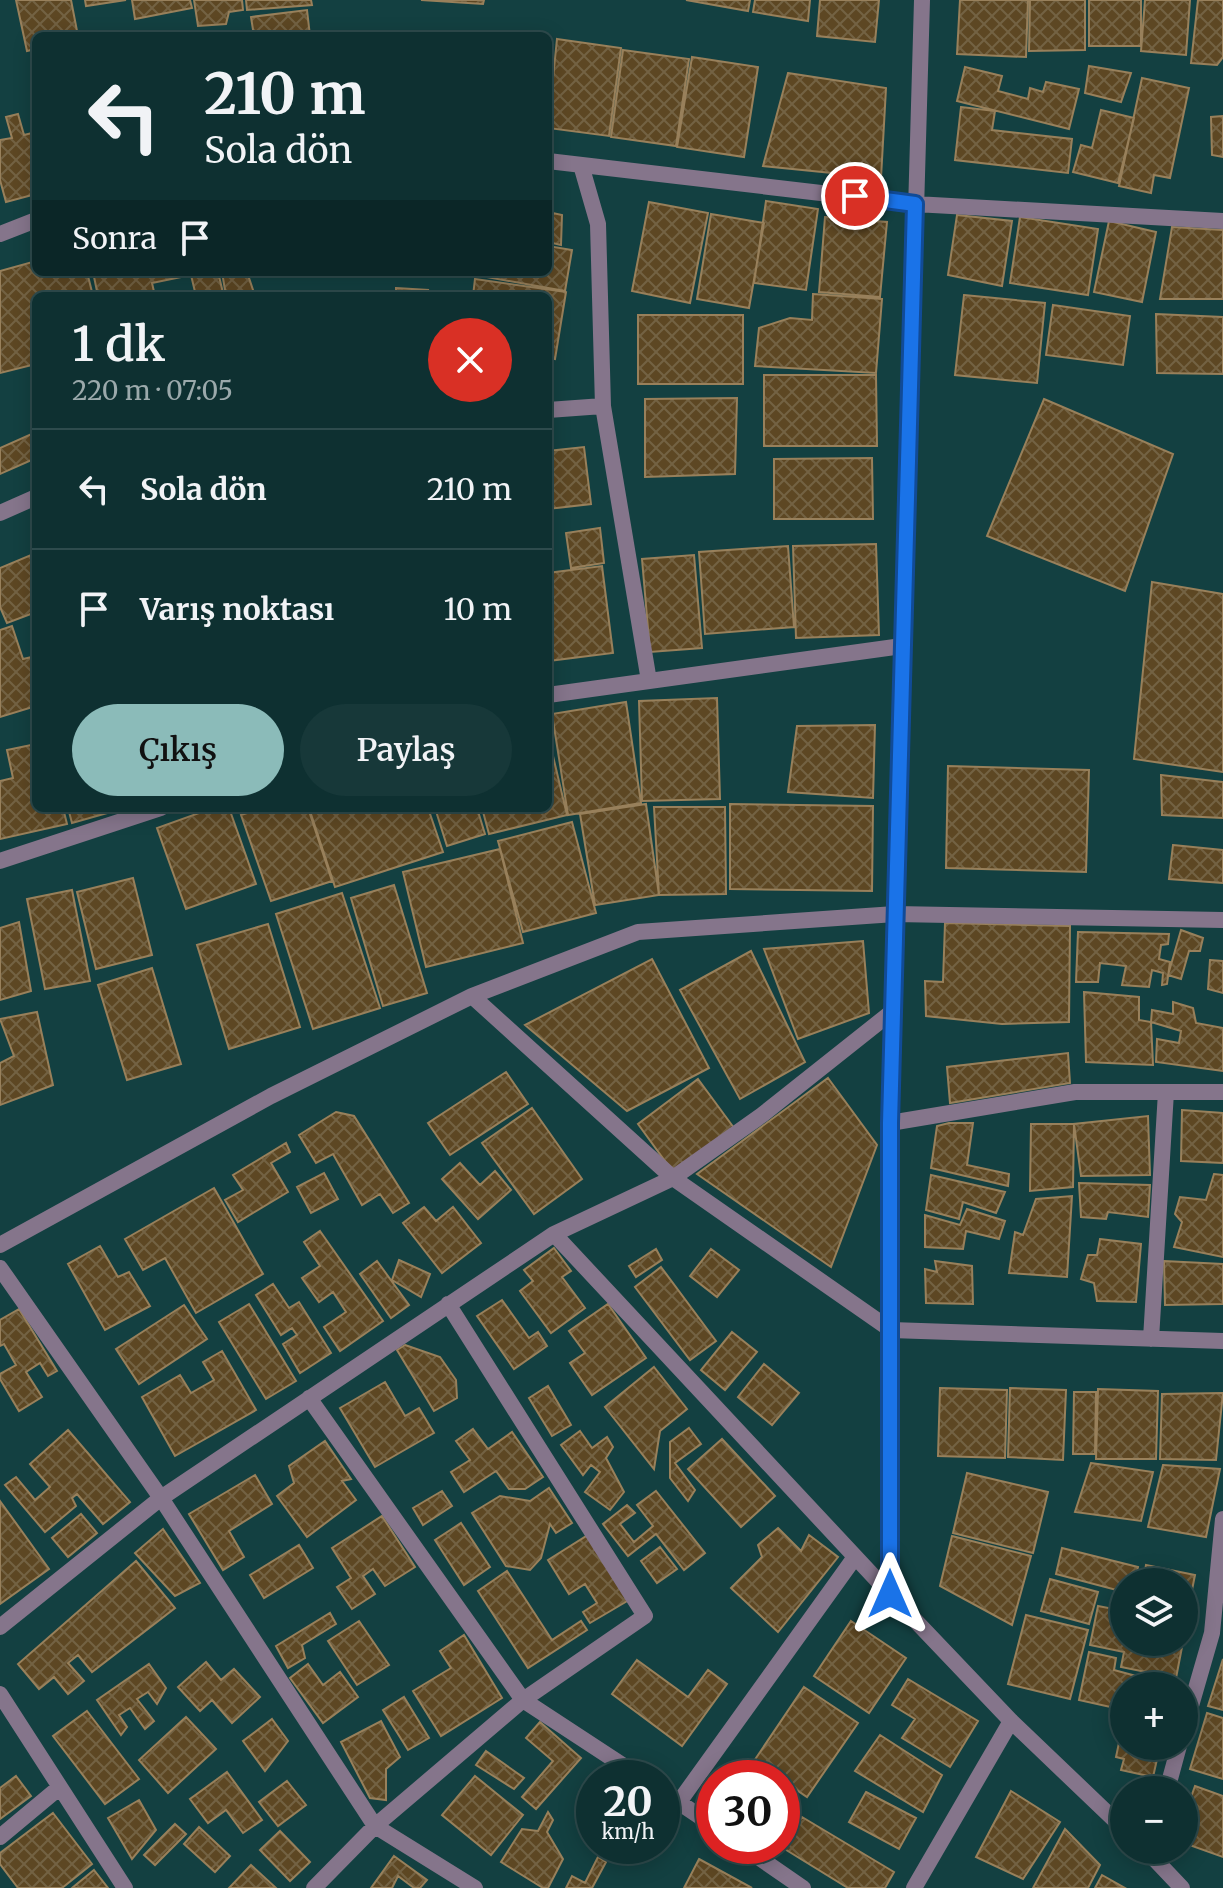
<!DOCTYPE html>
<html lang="tr">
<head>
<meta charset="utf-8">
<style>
	body { margin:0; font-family:Merriweather,serif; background:#173839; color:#f1f3f6; height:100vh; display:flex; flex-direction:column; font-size:30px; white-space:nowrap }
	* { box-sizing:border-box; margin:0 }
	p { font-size:26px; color:#9ba9ab }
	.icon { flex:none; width:44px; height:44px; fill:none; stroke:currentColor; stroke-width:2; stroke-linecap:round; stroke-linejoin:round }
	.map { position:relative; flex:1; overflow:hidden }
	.panel { position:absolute; left:32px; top:292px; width:520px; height:520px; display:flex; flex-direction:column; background:#0e3031; border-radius:12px; box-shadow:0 4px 20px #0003,0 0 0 2px #2e4b4d }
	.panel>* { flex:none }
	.guide { position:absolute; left:32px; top:32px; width:520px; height:244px; border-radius:12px; box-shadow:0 4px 20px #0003,0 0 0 2px #2e4b4d; background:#0e3031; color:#f1f3f6; overflow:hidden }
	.fabs { position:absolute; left:1110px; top:1568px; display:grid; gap:16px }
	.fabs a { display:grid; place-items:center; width:88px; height:88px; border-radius:50%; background:#0e3031; box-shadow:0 4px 20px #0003,0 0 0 2px #2e4b4d; font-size:40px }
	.speed { position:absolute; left:576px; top:1760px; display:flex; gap:16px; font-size:40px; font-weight:700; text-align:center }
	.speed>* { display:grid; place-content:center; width:104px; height:104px; border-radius:50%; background:#0e3031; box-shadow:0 4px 20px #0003,0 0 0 2px #2e4b4d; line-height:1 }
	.speed small { font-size:20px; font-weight:400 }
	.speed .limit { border:12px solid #d22; background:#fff; color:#111 }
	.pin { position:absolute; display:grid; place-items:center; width:68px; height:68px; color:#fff; margin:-34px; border:4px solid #fff; border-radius:50%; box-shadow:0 2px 8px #0007 }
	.me { position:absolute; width:88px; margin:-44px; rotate:0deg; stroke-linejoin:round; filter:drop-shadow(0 0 6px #0008) }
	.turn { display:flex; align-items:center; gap:28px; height:168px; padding:0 40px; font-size:36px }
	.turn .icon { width:104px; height:104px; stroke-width:2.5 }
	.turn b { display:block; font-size:56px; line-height:68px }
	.then { display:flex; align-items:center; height:76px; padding:0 40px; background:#0003; gap:16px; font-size:30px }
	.round { display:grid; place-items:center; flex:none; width:84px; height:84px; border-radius:42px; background:#173839 }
	.headline { display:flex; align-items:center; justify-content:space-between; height:136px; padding:0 40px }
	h1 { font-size:48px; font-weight:600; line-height:60px }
	.action { display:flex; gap:16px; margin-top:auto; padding:16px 40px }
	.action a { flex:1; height:92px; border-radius:48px; background:#8bbbb9; color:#111; font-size:32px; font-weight:600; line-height:92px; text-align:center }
	.action a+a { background:#173839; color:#f1f3f6 }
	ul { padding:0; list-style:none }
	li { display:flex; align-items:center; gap:24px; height:120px; padding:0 40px; border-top:2px solid #2e4b4d }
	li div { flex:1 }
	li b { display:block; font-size:30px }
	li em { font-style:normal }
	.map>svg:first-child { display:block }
</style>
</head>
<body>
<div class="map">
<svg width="1223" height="1888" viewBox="0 0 1223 1888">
	<defs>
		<pattern id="building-cross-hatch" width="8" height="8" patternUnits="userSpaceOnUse" patternTransform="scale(2)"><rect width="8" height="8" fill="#5d4723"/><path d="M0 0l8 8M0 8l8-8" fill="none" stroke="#736243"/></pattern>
	</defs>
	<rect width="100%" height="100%" fill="#134041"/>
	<!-- building -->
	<path fill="url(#building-cross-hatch)" stroke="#98805b" stroke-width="2" d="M16,0H71L78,36H36V49L27,51Z
		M85,0H126L86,6Z
		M132,0H190L192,8L135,19Z
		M194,0H242L243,10L229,12L226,24L198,26Z
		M246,0H311L312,5L247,10Z
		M421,0H484L483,4Z
		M686,0H750L748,11Z
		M755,0H810L808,21L753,12Z
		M820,0H879L875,42L817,36Z
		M960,0H1028L1026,57L957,54Z
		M1030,0H1085V50L1029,51Z
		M1089,0H1141V46H1089Z
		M1145,0H1190L1186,55L1141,51Z
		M1198,0H1223V57L1217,65L1191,63Z
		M307,10L310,36H254L251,17Z
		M557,39L621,48L609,136L548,128Z
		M548,44L553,45L548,83Z
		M623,50L689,59L676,146L611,137Z
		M692,57L758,67L744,157L677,147Z
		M1089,66L1131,73L1121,102L1085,93Z
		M965,67L1002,76L998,91L1028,99L1030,88L1043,92L1046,82L1079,89L1069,129L957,101Z
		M788,73L886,88L881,178L763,166Z
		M1142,78L1189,88L1170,178L1154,175L1151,193L1119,186Z
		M961,107L995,111L992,130L1072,139L1068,173L955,160Z
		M1101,110L1134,118L1118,183L1073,172L1081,145L1092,148Z
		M18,114L24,135L36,132V194L6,202L0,180V140L12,138L6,117Z
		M1223,116V157L1212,155L1211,117Z
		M766,201L818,209L806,290L754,283Z
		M649,202L708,213L690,303L632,291Z
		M548,212L562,215L561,245L548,242Z
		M711,214L764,223L749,308L697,299Z
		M957,215L1012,221L1002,286L948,275Z
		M825,217L887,222L880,297L819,292Z
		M1020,217L1098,229L1088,295L1010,283Z
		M1109,221L1156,232L1142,302L1094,292Z
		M1172,227L1223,230V299H1160Z
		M548,246L572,250L565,291L481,276L482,272H548Z
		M36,261V272H87L93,296H36V364L0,373V271Z
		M93,272H218L223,293L196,296L191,275L152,283L155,296H98Z
		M222,272H247L255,296H226Z
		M475,279L566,292L555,359L548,358V296H473Z
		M396,288L428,290L427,296H396Z
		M813,294L882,299L876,373L755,366L759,328L790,318L812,320Z
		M964,295L1045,303L1037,383L955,375Z
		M1053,305L1130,316L1123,365L1046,355Z
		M1156,314L1223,317V374L1157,373Z
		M638,315H743V384H638Z
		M764,375H876L877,446H764Z
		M737,398L735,474L645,477V399Z
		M1044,399L1173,454L1125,591L987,536Z
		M36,432V458L0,474V448Z
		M584,447L591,504L548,509V451Z
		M872,458L873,519H774V459Z
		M600,528L604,563L571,568L566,533Z
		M876,544L879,635L796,638L793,546Z
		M788,546L794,627L705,634L699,552Z
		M31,555L36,568V612L7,623L0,607V568Z
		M694,555L702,648L650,652L642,559Z
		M602,566L613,653L548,661V573Z
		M1152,582L1223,594V772L1134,759Z
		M12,626L23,659L36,656V706L0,717V630Z
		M717,698L720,799L642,801L639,701Z
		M626,702L641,803L568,815L552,714Z
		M875,725L873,798L788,792L797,726Z
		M548,735L567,815L489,834L482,808H548Z
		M36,744V808H63L67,824L0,839V781L13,778L7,750Z
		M948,766L1089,770L1086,872L946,868Z
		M1161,775L1223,782V818L1162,815Z
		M646,804L659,895L595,905L580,814Z
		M730,804L873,806L872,891L730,889Z
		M654,807H725L726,894L659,895Z
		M68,808H125L72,823Z
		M213,808H229L256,884L186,909L157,828Z
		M263,808H308L332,881L271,901L241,815Z
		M309,808H428L443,852L335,887Z
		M435,808H477L485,834L447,846Z
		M572,822L596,913L523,932L498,841Z
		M1173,845L1223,850V883L1169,879Z
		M500,849L523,943L426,967L403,872Z
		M133,878L152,955L96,969L77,892Z
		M394,885L427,993L383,1006L351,898Z
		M72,890L90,981L45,989L27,899Z
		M342,893L380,1008L313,1029L276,914Z
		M19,922L31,991L0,1000V928Z
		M945,923L1070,926L1069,1022L1002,1024L926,1016L925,981L943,982Z
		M268,924L300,1027L229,1049L197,945Z
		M1181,930L1203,938L1200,951H1189L1181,979L1168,975Z
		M1078,932L1169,934L1168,944L1161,945L1159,959L1170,962L1167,984L1162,985L1163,973L1152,970L1149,987L1122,985L1126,966L1100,963L1098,982H1076Z
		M863,941L869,1013L798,1039L764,949Z
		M751,951L805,1062L740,1099L680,990Z
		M652,959L709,1068L627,1111L525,1025Z
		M1210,960L1223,961V993L1208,989Z
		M152,968L181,1064L127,1080L98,985Z
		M1084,992L1139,997V1020L1151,1022L1153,1065L1086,1062Z
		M1173,1002L1193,1008L1196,1023L1223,1028V1071L1156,1062L1157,1039L1179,1043L1181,1031L1151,1022L1152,1010L1173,1014Z
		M37,1012L53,1085L0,1105V1063L14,1056L0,1019Z
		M1068,1053L1070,1083L950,1103L947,1067Z
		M506,1072L528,1104L450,1155L428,1123Z
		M828,1078L877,1145L831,1267L697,1174Z
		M698,1079L734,1128L673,1172L638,1124Z
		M532,1108L582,1179L534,1214L482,1143Z
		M1182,1110L1223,1113V1163L1181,1161Z
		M336,1112L354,1116L409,1203L393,1213L380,1194L362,1205L333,1154L316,1163L299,1135Z
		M1148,1116L1150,1175L1081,1176L1074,1124Z
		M949,1123H973L967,1165L1009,1174L1008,1186L931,1168L937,1126Z
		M1031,1124H1074L1073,1187L1030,1191Z
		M286,1143L290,1152L271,1163L288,1192L238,1222L225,1200L243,1190L233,1175Z
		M460,1163L480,1185L495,1171L511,1190L478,1219L442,1179Z
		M324,1173L338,1199L311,1213L297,1187Z
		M1214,1174L1223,1175V1257L1174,1247L1182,1222L1175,1214L1180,1197L1206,1200Z
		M931,1175L1005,1192L996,1213L963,1202L959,1219L926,1210Z
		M1079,1183L1150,1185L1148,1217L1108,1212L1106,1219L1081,1217Z
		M214,1188L263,1274L196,1313L165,1258L143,1270L125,1239Z
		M1072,1196L1067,1277L1009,1273L1015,1232L1023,1235L1036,1199Z
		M424,1207L436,1221L453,1207L481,1243L442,1273L403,1223Z
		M967,1209L1005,1221L999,1239L966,1231L963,1249L925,1247V1215L960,1225Z
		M320,1231L383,1321L340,1351L324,1327L346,1312L333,1292L319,1302L302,1278L320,1266L304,1242Z
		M1100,1239L1141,1244L1136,1302L1097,1301L1094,1283L1081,1279L1088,1255H1097Z
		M100,1246L118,1277L129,1272L150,1306L105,1330L68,1264Z
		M554,1248L571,1271L562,1277L585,1308L551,1333L520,1291L533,1281L524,1270Z
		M656,1249L662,1260L636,1277L629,1266Z
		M711,1249L739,1270L717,1297L690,1276Z
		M399,1260L430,1274L421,1297L392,1280Z
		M377,1261L409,1305L391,1318L360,1274Z
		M935,1261L972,1266L973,1304L926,1303L925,1269L937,1272Z
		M1164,1261L1223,1264V1304L1165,1305Z
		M661,1267L716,1341L690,1360L635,1287Z
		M273,1284L289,1308L299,1302L331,1353L300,1373L283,1344L297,1335L292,1328L281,1335L256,1295Z
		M502,1300L529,1338L538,1332L547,1346L514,1369L477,1316Z
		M249,1304L296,1381L266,1399L219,1322Z
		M608,1304L646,1358L592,1395L570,1363L585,1353L569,1331Z
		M184,1305L207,1339L139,1384L116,1349Z
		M19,1309L57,1371L48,1376L40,1363L26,1372L42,1397L19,1411L0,1379V1374L16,1365L4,1344L0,1346V1320Z
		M732,1332L757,1352L725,1390L701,1370Z
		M405,1345L440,1357L456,1380L457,1398L434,1411L397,1350Z
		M222,1351L256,1410L175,1456L142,1397L180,1375L191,1393L214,1380L203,1362Z
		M764,1364L799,1393L772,1425L738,1397Z
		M654,1367L687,1409L660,1431L654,1469L605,1407Z
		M385,1382L405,1416L419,1408L434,1433L375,1467L340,1408Z
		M548,1386L571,1425L552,1436L529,1398Z
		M940,1388L1007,1390L1005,1458L938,1456Z
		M1010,1388L1066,1390L1063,1460L1008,1457Z
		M1098,1389L1158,1391L1156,1459H1096Z
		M1074,1392H1096L1095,1454H1073Z
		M1223,1393L1216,1460L1160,1459L1162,1394Z
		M689,1428L701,1444L675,1463L695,1490L688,1501L670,1478V1442Z
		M473,1429L488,1449L512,1432L543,1477L525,1489H509L496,1471L464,1492L451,1472L470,1460L456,1441Z
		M68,1430L130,1502L103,1524L77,1494L72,1498L76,1506L45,1532L5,1485L16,1477L35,1500L50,1487L30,1464Z
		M580,1431L592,1448L607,1437L613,1447L606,1458L624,1492L610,1510L585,1492L600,1472L591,1465L583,1475L561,1445Z
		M722,1439L775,1496L741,1527L688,1469Z
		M325,1441L351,1479L342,1481L356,1500L307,1537L277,1496L294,1483L289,1466Z
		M1091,1463L1153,1472L1141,1521L1075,1512Z
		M1163,1465L1220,1469L1206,1537L1148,1527Z
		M967,1473L1048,1492L1033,1553L953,1533Z
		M255,1475L272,1504L229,1531L244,1557L223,1570L189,1514Z
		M549,1488L572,1523L556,1533L550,1524L541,1558L530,1570L506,1566L472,1513L500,1496L530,1501Z
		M442,1491L452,1506L423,1525L413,1508Z
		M656,1491L705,1553L684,1570L656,1534L628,1556L603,1524L627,1505L635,1513L620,1524L634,1542L653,1526L637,1505Z
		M0,1501L49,1569L0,1604Z
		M81,1514L97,1533L68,1557L52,1538Z
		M382,1516L415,1567L385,1586L373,1569L363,1576L375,1594L352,1609L337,1587L351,1578L332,1548Z
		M461,1523L490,1567L464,1585L435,1540Z
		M778,1528L801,1551L809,1535L838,1557L778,1632L731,1588L762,1557L758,1545Z
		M163,1529L200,1583L175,1596L135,1553Z
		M588,1535L629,1600L590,1623L583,1612L597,1603L585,1584L569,1594L548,1560Z
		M952,1536L1031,1556L1012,1625L940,1586Z
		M299,1545L313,1568L264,1598L250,1575Z
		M660,1547L677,1569L657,1583L641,1561Z
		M1062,1548L1138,1567L1135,1582H1124V1592L1056,1574Z
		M136,1561L175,1608L92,1672L78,1655L68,1663L84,1681L68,1694L54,1677L39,1689L18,1664Z
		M1146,1565L1195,1575L1187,1615H1184V1582H1143Z
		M507,1571L552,1640L581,1621L587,1630L528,1668L478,1591Z
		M1050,1579L1098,1592L1089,1624L1041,1611Z
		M1098,1606L1124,1611V1642H1183L1176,1678L1121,1667L1124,1652L1090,1645Z
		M330,1613L336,1624L302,1645L305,1658L288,1668L276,1646Z
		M1026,1615L1088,1630L1070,1699L1008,1684Z
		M359,1621L389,1665L357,1685L328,1641Z
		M851,1621L906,1658L869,1713L814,1676Z
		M464,1635L502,1698L441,1736L413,1691L451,1668L440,1651Z
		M1089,1652L1116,1658L1114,1670L1173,1686H1124V1710L1079,1700Z
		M1223,1659V1710L1208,1706Z
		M637,1660L688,1697L708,1670L727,1684L682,1746L612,1694Z
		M206,1662L221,1680L234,1669L260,1697L232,1723L212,1700L200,1711L178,1687Z
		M149,1664L166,1688L157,1704L148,1692L137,1699L154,1721L145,1729L130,1708L119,1715L127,1727L121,1735L97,1700Z
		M308,1664L323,1685L340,1672L358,1697L323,1723L290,1678Z
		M908,1679L978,1721L950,1767L902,1738L915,1719L892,1705Z
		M804,1687L858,1723L807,1797L754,1761Z
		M404,1697L429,1738L408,1750L383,1710Z
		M87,1711L139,1779L105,1804L53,1736Z
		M1207,1713L1223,1718V1779L1190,1769Z
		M186,1717L216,1749L168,1793L139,1760Z
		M272,1719L288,1741L265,1771L243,1741Z
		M1124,1719V1746H1160L1153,1777L1121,1770L1124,1759L1116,1757Z
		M381,1721L400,1757L386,1769V1800L370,1798L341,1742Z
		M540,1722L581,1758L536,1809L522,1797L553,1761L526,1738Z
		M880,1735L942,1775L923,1812L855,1771Z
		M486,1751L524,1778L514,1789L476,1765Z
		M227,1772L262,1820L243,1833L226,1810L208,1823L190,1799Z
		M16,1776L31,1796L0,1819V1788Z
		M475,1776L523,1815L491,1855L442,1815Z
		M287,1781L306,1805L278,1826L259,1802Z
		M1195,1786L1223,1796V1857L1184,1843V1817Z
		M1011,1791L1060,1822L1023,1879L976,1857Z
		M866,1792L916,1818L899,1849L849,1822Z
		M139,1800L156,1830L132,1859L108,1818Z
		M782,1807L793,1815L782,1833Z
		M662,1809L672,1817L662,1831Z
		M548,1812L553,1820L547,1832L563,1859L548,1888H543L501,1862L522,1829L538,1831Z
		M53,1813L92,1864L62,1888H18L0,1864V1853Z
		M802,1817L894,1872L885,1888H848L783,1848Z
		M175,1824L186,1834L155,1865L144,1855Z
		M199,1827L230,1856L215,1872L184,1844Z
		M1065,1829L1100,1865L1088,1888H1033Z
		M280,1831L310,1862L290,1881L260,1850Z
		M625,1846H651L642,1859Z
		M394,1856L427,1880L420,1888H414L398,1876L392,1888H371Z
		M598,1857L606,1862L592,1888H566L572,1876L585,1883Z
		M699,1859L752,1888H684Z
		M251,1865L276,1888H229Z
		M94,1870L108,1888H72Z
		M1102,1875L1125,1888H1095Z"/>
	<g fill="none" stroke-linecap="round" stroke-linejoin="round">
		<!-- minor -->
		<path stroke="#85758b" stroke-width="16" d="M922,0L890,1123V1594L1011,1721L1124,1829
			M548,161L915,204L1223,221
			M581,165L598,224L603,406L649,681
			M0,234L36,220
			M548,410L603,406
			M0,513L36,497
			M548,695L902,646
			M0,861L161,808
			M472,996L673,1178L891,1330L1223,1341
			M890,1123L1075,1092H1223
			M554,1234L890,1594
			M0,1245L271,1096L472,996L638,932L895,914L1223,920
			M0,1268L161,1498L375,1826L475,1888
			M1151,1339L1166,1092
			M309,1398L523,1700L642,1778
			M0,1627L161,1498L554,1234L673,1178L762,1115L893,1011
			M0,1694L125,1888
			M1184,1730L1212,1633L1223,1519
			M1167,1790L1179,1746
			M662,1791L714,1826
			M679,1802L855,1557
			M0,1837L60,1787
			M742,1846L803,1888
			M1146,1850L1182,1888
			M314,1888L375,1826L523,1700L645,1616L448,1304
			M914,1888L1011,1721"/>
	</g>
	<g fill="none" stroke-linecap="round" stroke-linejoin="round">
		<!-- route casing -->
		<g stroke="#114b97" stroke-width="20">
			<path id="route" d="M855,196L915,204L890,1123V1594"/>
		</g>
		<!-- route -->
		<use href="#route" stroke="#1a73e8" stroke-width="14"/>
	</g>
</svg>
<div class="fabs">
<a><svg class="icon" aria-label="layers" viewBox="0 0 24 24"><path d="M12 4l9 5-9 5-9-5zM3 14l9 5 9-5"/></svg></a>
<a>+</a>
<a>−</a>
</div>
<div class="speed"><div>20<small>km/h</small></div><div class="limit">30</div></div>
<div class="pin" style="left:855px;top:196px;background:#d93025"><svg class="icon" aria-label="arrive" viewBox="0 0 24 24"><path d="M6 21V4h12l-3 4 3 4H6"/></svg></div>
<svg class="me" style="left:890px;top:1594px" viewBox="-20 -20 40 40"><path d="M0-17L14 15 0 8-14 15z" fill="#1a73e8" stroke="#fff" stroke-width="4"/></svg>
<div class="guide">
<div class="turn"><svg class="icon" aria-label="left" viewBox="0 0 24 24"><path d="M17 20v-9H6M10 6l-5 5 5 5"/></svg><div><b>210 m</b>Sola dön</div></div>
<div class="then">Sonra<svg class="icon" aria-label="arrive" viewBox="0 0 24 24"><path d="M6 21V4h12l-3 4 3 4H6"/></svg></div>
</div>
<section class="panel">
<div class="headline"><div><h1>1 dk</h1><p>220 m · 07:05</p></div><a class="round" style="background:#d93025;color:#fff"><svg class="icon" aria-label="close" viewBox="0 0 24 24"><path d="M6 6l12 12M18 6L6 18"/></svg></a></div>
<ul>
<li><svg class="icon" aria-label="left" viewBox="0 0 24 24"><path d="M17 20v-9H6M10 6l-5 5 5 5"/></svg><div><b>Sola dön</b></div><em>210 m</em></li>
<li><svg class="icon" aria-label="arrive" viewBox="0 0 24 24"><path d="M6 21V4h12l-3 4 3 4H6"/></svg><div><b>Varış noktası</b></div><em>10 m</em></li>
</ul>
<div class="action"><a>Çıkış</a><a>Paylaş</a></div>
</section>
</div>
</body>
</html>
